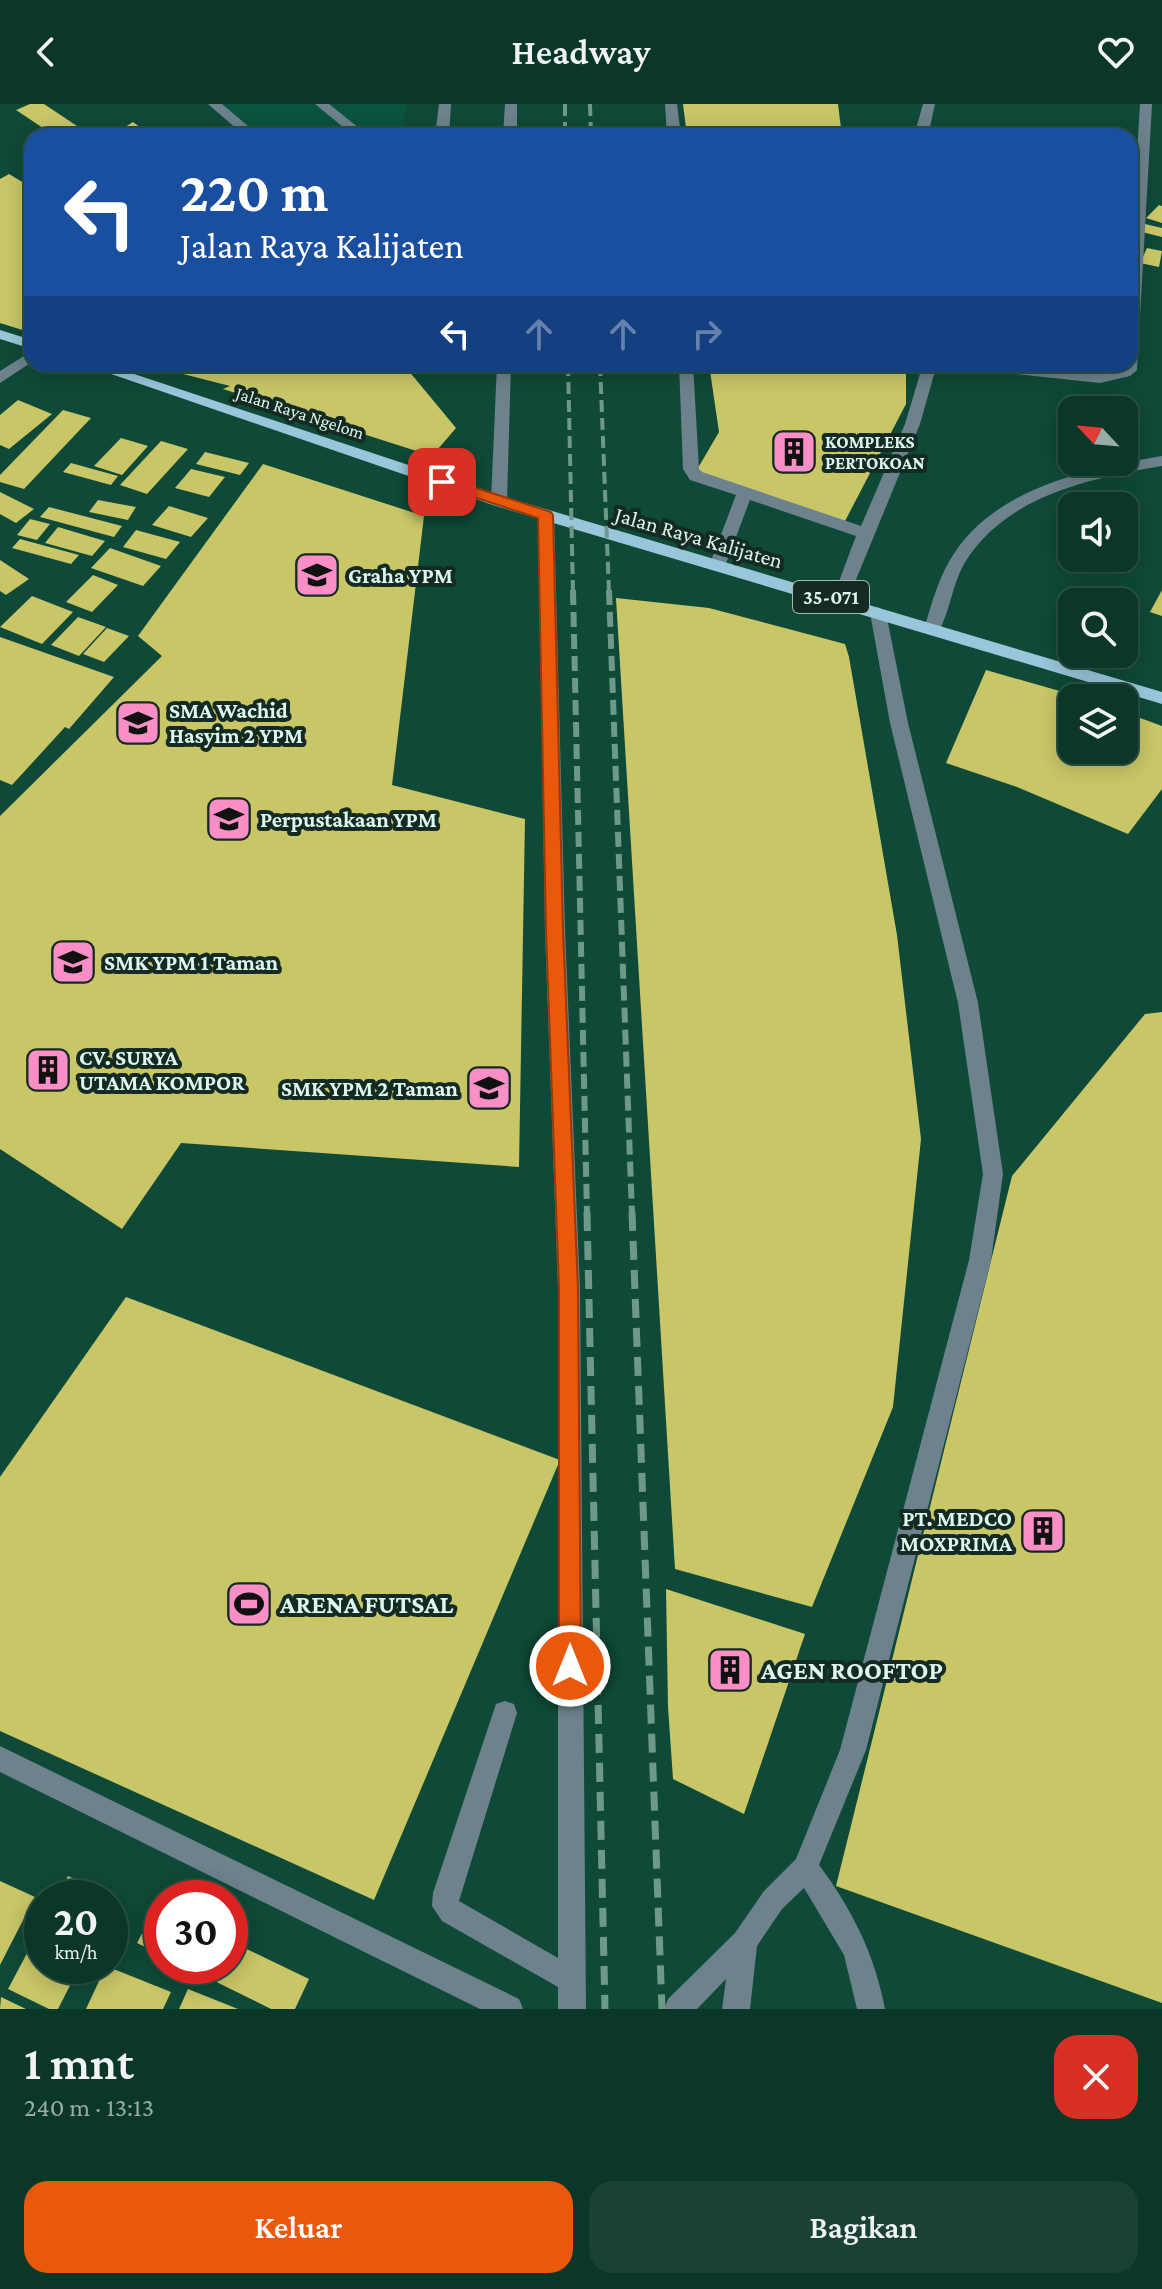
<!DOCTYPE html>
<html lang="id">
<head>
<meta charset="utf-8">
<style>
	body { margin:0; font-family:"Crimson Pro",serif; background:#194235; color:#f1f3f6; height:100vh; display:flex; flex-direction:column; font-size:30px; white-space:nowrap }
	* { box-sizing:border-box; margin:0 }
	p { font-size:26px; color:#9aaca8 }
	.icon { flex:none; width:44px; height:44px; fill:none; stroke:currentColor; stroke-width:2; stroke-linecap:round; stroke-linejoin:round }
	.map { position:relative; height:1905px; overflow:hidden }
	.sheet { display:flex; flex-direction:column; background:#0b3729; flex:1 }
	.sheet>* { flex:none }
	.banner { position:absolute; left:24px; top:24px; width:1114px; height:244px; border-radius:24px; box-shadow:0 4px 20px #0003,0 0 0 2px #2b5146; background:#1a4fa0; color:#fff; overflow:hidden }
	.needle { width:52px; rotate:296deg }
	.tools { position:absolute; left:1058px; top:292px; display:grid; gap:16px }
	.tools a { display:grid; place-items:center; width:80px; height:80px; border-radius:16px; background:#0b3729; box-shadow:0 4px 20px #0003,0 0 0 2px #2b5146; font-size:40px }
	.speed { position:absolute; left:24px; top:1776px; display:flex; gap:16px; font-size:40px; font-weight:700; text-align:center }
	.speed>* { display:grid; place-content:center; width:104px; height:104px; border-radius:50%; background:#0b3729; box-shadow:0 4px 20px #0003,0 0 0 2px #2b5146; line-height:1 }
	.speed small { font-size:20px; font-weight:400 }
	.speed .limit { border:12px solid #d22; background:#fff; color:#111 }
	.pin { position:absolute; display:grid; place-items:center; width:68px; height:68px; color:#fff; margin:-34px; border-radius:16px; box-shadow:0 4px 12px #0006 }
	.me { position:absolute; width:88px; margin:-44px; rotate:0deg; stroke-linejoin:round; filter:drop-shadow(0 0 6px #0008) }
	.turn { display:flex; align-items:center; gap:28px; height:168px; padding:0 24px; font-size:36px }
	.turn .icon { width:104px; height:104px; stroke-width:2.5 }
	.turn b { display:block; font-size:56px; line-height:68px }
	.lanes { display:flex; align-items:center; height:76px; padding:0 24px; background:#0003; justify-content:center; gap:40px; direction:ltr }
	.lanes .off { opacity:.35 }
	.round { display:grid; place-items:center; flex:none; width:84px; height:84px; border-radius:24px; background:#194235 }
	.overview { display:flex; align-items:center; justify-content:space-between; height:136px; padding:0 24px }
	h1 { font-size:48px; font-weight:600; line-height:60px }
	.button { display:flex; gap:16px; margin-top:auto; padding:16px 24px }
	.button a { flex:1; height:92px; border-radius:24px; background:#ea580c; color:#fff; font-size:32px; font-weight:600; line-height:92px; text-align:center }
	.button a+a { background:#194235; color:#f1f3f6 }
	header { display:flex; justify-content:space-between; align-items:center; height:104px; padding:0 24px; background:#0b3729; font-size:36px; font-weight:600 }
	.map>svg:first-child { display:block }
</style>
</head>
<body>
<header><svg class="icon" aria-label="back" viewBox="0 0 24 24"><path d="M15 5l-7 7 7 7"/></svg>Headway<svg class="icon" aria-label="heart" viewBox="0 0 24 24"><path d="M12 20l-8-8c-3-5 5-10 8-4 3-6 11-1 8 4z"/></svg></header>
<div class="map">
<svg width="1162" height="1905" viewBox="0 0 1162 1905">
	<rect width="100%" height="100%" fill="#0f4937"/>
	<!-- built -->
	<path fill="#0a533e" d="M206,0H406L401,32H245Z"/>
	<!-- building -->
	<path fill="#c8c667" d="M30,0H44L86,28L77,32H55L16,6Z
		M683,0H838L842,32H687Z
		M133,18L152,32H111Z
		M9,70L29,82L32,81V229L0,219V75Z
		M1159,101L1162,102V119L1146,114Z
		M1145,120L1162,124V133L1142,128Z
		M1147,144L1162,147L1159,163L1140,159Z
		M144,260H403L456,324L432,352L223,285L230,282Z
		M709,260H906V300L844,419L695,369L719,328Z
		M18,296L52,310L9,345L0,341V311Z
		M63,306L91,314L24,385L0,378V371Z
		M121,334L148,342L122,371L94,362Z
		M161,337L188,345L147,390L120,381Z
		M205,348L249,359L240,371L196,360Z
		M71,359L118,372L111,381L63,368Z
		M263,360L424,412L392,681L525,715L519,1063L181,1039L122,1125L0,1045V712L162,552L138,532Z
		M191,365L225,373L209,393L175,384Z
		M0,388L34,405L16,419L0,410Z
		M98,396L136,403L128,416L89,408Z
		M169,402L208,414L191,433L152,421Z
		M49,403L122,422L114,433L40,413Z
		M30,415L50,420L37,436L17,431Z
		M58,423L105,437L92,452L45,439Z
		M136,426L180,438L166,455L123,443Z
		M20,435L79,451L71,460L12,444Z
		M110,444L161,462L143,482L91,464Z
		M0,456L29,475L6,491L0,487Z
		M93,471L118,481L92,508L66,498Z
		M1162,486V512L1150,508Z
		M32,492L73,508L42,540L0,523Z
		M616,494L709,504L845,540L849,553L897,831L921,1035L893,1303L812,1503L675,1465Z
		M78,513L106,523L79,552L51,541Z
		M107,524L129,532L104,558L83,550Z
		M0,533L114,573L69,625L65,623L12,681L0,676Z
		M986,566L1084,594H1072V646H1124V608L1162,622V685L1128,730L1017,683L946,659Z
		M1162,908V1899L836,1782L1012,1072L1145,910Z
		M126,1193L560,1356L374,1796L0,1627V1373Z
		M666,1485L805,1530L744,1710L673,1675L668,1603Z
		M68,1772L110,1791L116,1794L110,1804V1794H56Z
		M0,1777L35,1793L0,1861Z
		M157,1801L162,1804V1851L137,1839Z
		M42,1821V1862H80L58,1905H49L8,1885Z
		M230,1837L309,1875L295,1905H271L184,1862H230Z
		M106,1862L171,1888L163,1905H86Z
		M188,1885L238,1905H179Z
		M1,1893L26,1905H0Z"/>
	<g fill="none" stroke-linecap="round" stroke-linejoin="round">
		<!-- minor -->
		<path fill="#6d828d" fill-rule="evenodd" d="M208,0H222L260,32H245Z
			M315,0H329L369,32H354Z
			M439,0H451L449,32H435Z
			M505,0H517V32H503Z
			M665,0H677L681,32H667Z
			M923,0H935L928,32H914Z
			M1140,0H1152L1137,266L1130,272L1100,279L951,263L949,260H1003L1100,269L1130,260V167Z
			M32,247V258L0,279V267Z
			M497,260H511L507,397L499,402L491,397Z
			M679,260H693L699,365L702,368L861,422L905,320L923,260H937L920,320L846,500H834L832,496L856,432L750,396L725,462L723,466H711L709,462L736,391L690,376L683,365Z
			M1162,352V362C1091,374 1004,392 964,460C952,481 950,508 938,529H926L924,525C931,502 937,478 950,456C992,384 1086,365 1162,352Z
			M546,406L554,411L565,826L580,1185L586,1905H558V1883L442,1817L432,1802L433,1789L496,1600L505,1597L514,1600L517,1609L459,1797L558,1854V1185L545,826L538,411Z
			M878,503L886,509L908,619L978,899L1003,1070L991,1156L866,1646L819,1761C852,1805 875,1851 885,1905H857L844,1851L804,1784L782,1805L757,1842L750,1905H722L726,1875L697,1905H664L668,1895L735,1829L764,1787L796,1755L840,1646L969,1156L983,1070L958,899L890,619L870,509Z
			M0,1642L519,1895L523,1905H480L0,1668Z"/>
		<!-- major -->
		<path fill="#99c6da" fill-rule="evenodd" d="M0,226L32,236V245L0,235Z
			M82,260H104L505,393L1162,588V600L493,401Z"/>
		<!-- rail-far2 -->
		<path stroke="#6e998a" stroke-width="4" stroke-dasharray="12 6" stroke-linecap="butt" d="M565,0V32
			M590,0L591,32
			M568,260L573,488
			M600,260L609,488"/>
		<!-- rail-far1 -->
		<path stroke="#6e998a" stroke-width="6" stroke-dasharray="15 7" stroke-linecap="butt" d="M573,486L587,1110
			M609,486L632,1110"/>
		<!-- rail -->
		<path stroke="#6e998a" stroke-width="7" stroke-dasharray="19 10" stroke-linecap="butt" d="M587,1108L605,1905
			M632,1108L662,1905"/>
	</g>
	<!-- route -->
	<path fill="#ea580c" stroke="#983908" stroke-width="2" d="M442,373L551,408L553,411L563,826L578,1185L581,1562L578,1570L570,1573L562,1570L559,1562V1185L546,826L538,414L437,381L434,378Z"/>
	<!-- icons -->
	<defs>
		<g id="building-square" transform="scale(2.3)"><rect x="-9" y="-9" width="18" height="18" rx="4" fill="#fa8fc7" stroke="#142a22"/><path d="M-4-6H4V6H1V3H-1V6H-4ZM-2.5-4.3h1.7v1.8h-1.7ZM.8-4.3h1.7v1.8H.8ZM-2.5-1h1.7V.8h-1.7ZM.8-1h1.7V.8H.8Z" fill="#111"/></g>
		<g id="school-square" transform="scale(2.3)"><rect x="-9" y="-9" width="18" height="18" rx="4" fill="#fa8fc7" stroke="#142a22"/><path d="M0-5L7-2L0 1L-7-2ZM-4 1L0 2.5L4 1V4Q0 6-4 4Z" fill="#111"/></g>
		<g id="stadium-square" transform="scale(2.3)"><rect x="-9" y="-9" width="18" height="18" rx="4" fill="#fa8fc7" stroke="#142a22"/><path d="M0-5a6.5 5 0 1 0 0 10a6.5 5 0 1 0 0-10ZM-3.5-1.8h7v3.6h-7Z" fill="#111"/></g>
	</defs>
	<g fill-rule="evenodd">
		<use href="#building-square" x="794" y="348"/>
		<use href="#school-square" x="317" y="471"/>
		<use href="#school-square" x="138" y="619"/>
		<use href="#school-square" x="229" y="715"/>
		<use href="#school-square" x="73" y="858"/>
		<use href="#building-square" x="48" y="966"/>
		<use href="#school-square" x="489" y="984"/>
		<use href="#building-square" x="1043" y="1427"/>
		<use href="#stadium-square" x="249" y="1500"/>
		<use href="#building-square" x="730" y="1566"/>
	</g>
	<g text-anchor="middle" stroke-width="8" stroke-linejoin="round" paint-order="stroke">
		<!-- far-street labels -->
		<g font-size="18" fill="#dcf7eb" stroke="#142a22">
			<text transform="translate(300 309) rotate(18)" y="6">Jalan Raya Ngelom</text>
		</g>
		<!-- far-poi labels -->
		<g font-size="18" font-weight="bold" fill="#dcf7eb" stroke="#142a22" text-anchor="start">
			<text x="825" y="344">KOMPLEKS<tspan x="825" dy="21">PERTOKOAN</tspan></text>
		</g>
		<!-- shield labels -->
		<rect fill="#142a22" stroke="#a0baaf" stroke-width="2" x="793" y="477" width="76" height="32" rx="6"/>
		<g font-size="20" font-weight="bold" fill="#dcf7eb">
			<text x="831" y="500">35-071</text>
		</g>
		<!-- street labels -->
		<g font-size="22" fill="#dcf7eb" stroke="#142a22">
			<text transform="translate(699 433) rotate(16)" y="8">Jalan Raya Kalijaten</text>
		</g>
		<!-- poi labels -->
		<g font-size="22" font-weight="bold" fill="#dcf7eb" stroke="#142a22" text-anchor="start">
			<text x="348" y="479">Graha YPM</text>
			<text x="169" y="614">SMA Wachid<tspan x="169" dy="25">Hasyim 2 YPM</tspan></text>
			<text x="260" y="723">Perpustakaan YPM</text>
			<text x="104" y="866">SMK YPM 1 Taman</text>
			<text x="79" y="961">CV. SURYA<tspan x="79" dy="25">UTAMA KOMPOR</tspan></text>
			<text x="458" y="992" text-anchor="end">SMK YPM 2 Taman</text>
			<text x="1012" y="1422" text-anchor="end">PT. MEDCO<tspan x="1012" dy="25">MOXPRIMA</tspan></text>
		</g>
		<!-- near-poi labels -->
		<g font-size="26" font-weight="bold" fill="#dcf7eb" stroke="#142a22" text-anchor="start">
			<text x="280" y="1509">ARENA FUTSAL</text>
			<text x="761" y="1575">AGEN ROOFTOP</text>
		</g>
	</g>
</svg>
<div class="tools">
<a><svg class="needle" viewBox="-14 -14 28 28"><path d="M0-13l5 13h-10z" fill="#e53935"/><path d="M0 13l5-13h-10z" fill="#9aaca8"/></svg></a>
<a><svg class="icon" aria-label="sound" viewBox="0 0 24 24"><path d="M4 9h4l5-4v14l-5-4H4zM17 9q2 3 0 6"/></svg></a>
<a><svg class="icon" aria-label="search" viewBox="0 0 24 24"><circle cx="10" cy="10" r="6"/><path d="M15 15l6 6"/></svg></a>
<a><svg class="icon" aria-label="layers" viewBox="0 0 24 24"><path d="M12 4l9 5-9 5-9-5zM3 14l9 5 9-5"/></svg></a>
</div>
<div class="speed"><div>20<small>km/h</small></div><div class="limit">30</div></div>
<div class="pin" style="left:442px;top:378px;background:#d93025"><svg class="icon" aria-label="arrive" viewBox="0 0 24 24"><path d="M6 21V4h12l-3 4 3 4H6"/></svg></div>
<svg class="me" style="left:570px;top:1562px" viewBox="-20 -20 40 40"><circle r="17" fill="#ea580c" stroke="#fff" stroke-width="3"/><path d="M0-11L8 9 0 5-8 9z" fill="#fff"/></svg>
<div class="banner">
<div class="turn"><svg class="icon" aria-label="left" viewBox="0 0 24 24"><path d="M17 20v-9H6M10 6l-5 5 5 5"/></svg><div><b>220 m</b>Jalan Raya Kalijaten</div></div>
<div class="lanes"><svg class="icon" aria-label="left" viewBox="0 0 24 24"><path d="M17 20v-9H6M10 6l-5 5 5 5"/></svg><svg class="icon off" aria-label="ahead" viewBox="0 0 24 24"><path d="M12 20V5M6 11l6-6 6 6"/></svg><svg class="icon off" aria-label="ahead" viewBox="0 0 24 24"><path d="M12 20V5M6 11l6-6 6 6"/></svg><svg class="icon off" aria-label="right" viewBox="0 0 24 24"><path d="M7 20v-9h11M14 6l5 5-5 5"/></svg></div>
</div>
</div>
<section class="sheet">
<div class="overview"><div><h1>1 mnt</h1><p>240 m · 13:13</p></div><a class="round" style="background:#d93025;color:#fff"><svg class="icon" aria-label="close" viewBox="0 0 24 24"><path d="M6 6l12 12M18 6L6 18"/></svg></a></div>
<div class="button"><a>Keluar</a><a>Bagikan</a></div>
</section>
</body>
</html>
